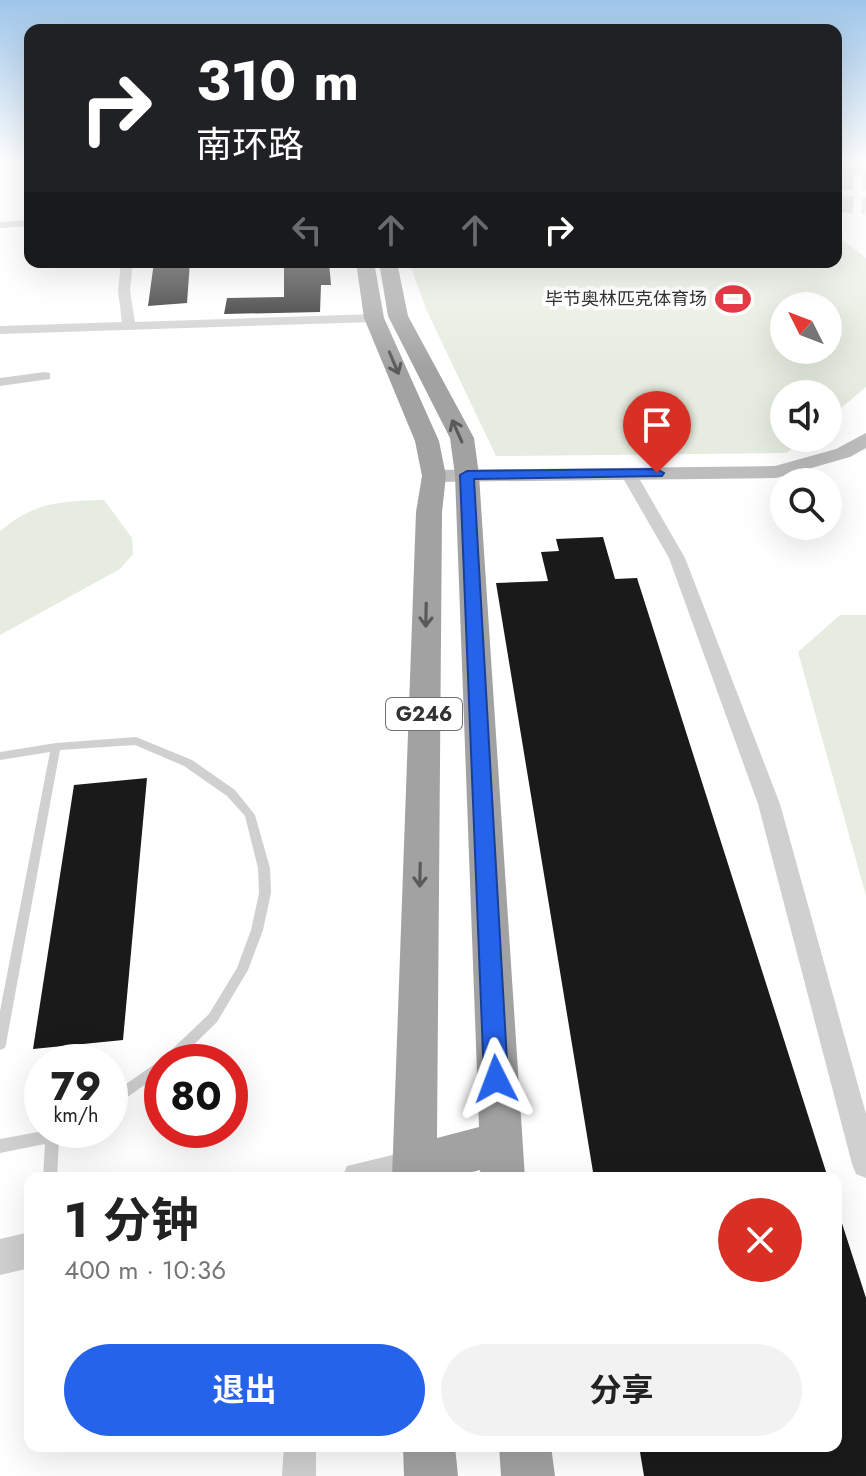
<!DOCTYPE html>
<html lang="zh">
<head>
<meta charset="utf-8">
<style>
	body { margin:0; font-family:Jost,"Noto Sans SC",sans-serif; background:#f2f2f2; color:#222; height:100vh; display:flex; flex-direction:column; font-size:30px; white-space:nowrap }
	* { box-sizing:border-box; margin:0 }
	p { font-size:26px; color:#767676 }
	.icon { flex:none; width:44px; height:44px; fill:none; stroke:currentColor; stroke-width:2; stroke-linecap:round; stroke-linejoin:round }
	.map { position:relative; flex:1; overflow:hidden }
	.side { position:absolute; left:24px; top:1172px; width:818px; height:280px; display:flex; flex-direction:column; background:#fff; border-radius:16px; box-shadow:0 8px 32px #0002 }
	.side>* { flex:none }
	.hud { position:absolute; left:24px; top:24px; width:818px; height:244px; border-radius:16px; box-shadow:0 8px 32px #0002; background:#202124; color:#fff; overflow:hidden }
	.needle { width:52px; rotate:312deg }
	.controls { position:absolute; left:770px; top:292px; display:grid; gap:16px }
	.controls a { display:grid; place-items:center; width:72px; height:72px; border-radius:50%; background:#fff; box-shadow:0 8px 32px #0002; font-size:40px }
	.speed { position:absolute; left:24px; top:1044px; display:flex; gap:16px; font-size:40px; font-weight:700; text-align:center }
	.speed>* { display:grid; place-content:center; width:104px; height:104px; border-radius:50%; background:#fff; box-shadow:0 8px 32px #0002; line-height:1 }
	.speed small { font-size:20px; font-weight:400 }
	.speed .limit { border:12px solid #d22; background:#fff; color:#111 }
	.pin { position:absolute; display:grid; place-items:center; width:68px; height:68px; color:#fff; margin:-82px -34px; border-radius:50% 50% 50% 0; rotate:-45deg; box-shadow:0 0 8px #0007 }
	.pin .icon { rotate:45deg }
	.me { position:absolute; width:88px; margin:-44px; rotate:357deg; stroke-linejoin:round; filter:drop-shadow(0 0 6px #0008) }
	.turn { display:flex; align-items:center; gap:28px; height:168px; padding:0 40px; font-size:36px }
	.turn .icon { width:104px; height:104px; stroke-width:2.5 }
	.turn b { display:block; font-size:56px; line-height:68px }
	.lanes { display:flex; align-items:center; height:76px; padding:0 40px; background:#0003; justify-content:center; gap:40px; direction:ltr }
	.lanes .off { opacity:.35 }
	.round { display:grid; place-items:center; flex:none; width:84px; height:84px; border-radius:42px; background:#f2f2f2 }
	.head { display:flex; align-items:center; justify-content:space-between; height:136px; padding:0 40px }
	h1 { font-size:48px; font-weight:700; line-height:60px }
	.button { display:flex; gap:16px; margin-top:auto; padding:16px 40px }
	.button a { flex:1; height:92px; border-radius:48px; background:#2563eb; color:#fff; font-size:32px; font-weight:700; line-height:92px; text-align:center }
	.button a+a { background:#f2f2f2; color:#222 }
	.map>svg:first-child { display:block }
</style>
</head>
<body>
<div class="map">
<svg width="866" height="1476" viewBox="0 0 866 1476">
	<rect width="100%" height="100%" fill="#fff"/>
	<!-- green -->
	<path fill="#e6ecdf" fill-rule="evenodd" d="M836,235L866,258V387L828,419V394H784V438H805L786,453L496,456L426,309L409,262H836ZM784,306H828V350H784Z
		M104,500L132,538L133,554L120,569L0,635V531C35,502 61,501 104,500Z
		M840,615H866V896L798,652Z"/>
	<!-- building -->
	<path fill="#1a1a1a" d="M154,262H190L187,303L148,306Z
		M284,262H329L331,285H321L320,312L224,314L227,298L284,297Z
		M603,537L615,579L637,578L828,1178H594L496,583L548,581L541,552L559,551L556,539Z
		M147,778L123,1040L33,1049L74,785Z
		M836,1214H839L866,1298V1476H644L639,1446H836Z"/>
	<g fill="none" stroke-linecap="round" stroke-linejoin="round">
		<!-- trunk-tunnel -->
		<path stroke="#d6d6d6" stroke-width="17" stroke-dasharray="17 9" stroke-linecap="butt" d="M836,181L866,182
			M836,203L866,206"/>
		<!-- service -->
		<path fill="#d0d0d0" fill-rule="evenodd" d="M136,737L192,760L235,790L255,815L270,868L271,893L263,930L248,970L217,1022L176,1062H162V1073L110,1109V1095L162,1059L209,1014L237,968L251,930L259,893L258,868L245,816L227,796L184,766L135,745L60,750L6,1044L5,1048L0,1050V1011L50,752L0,760V752L56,743Z
			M49,1130H69L67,1135L59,1140L57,1178H43L45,1144L0,1153V1139Z"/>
		<!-- minor -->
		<path fill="#d0d0d0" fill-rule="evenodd" d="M836,166L866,170V176L836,172Z
			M30,220V226L0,228V222Z
			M121,262H133L130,291L135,322L374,314L380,318L374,322L0,334V326L122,322L118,291Z
			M45,372L50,373V379L0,386V378Z
			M628,468L636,473L685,558L780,804L866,1114V1178L856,1174L852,1164L758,804L669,558L620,473Z
			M284,1446H316V1476H282Z"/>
		<!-- tertiary -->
		<path fill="#d0d0d0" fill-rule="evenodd" d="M413,1150L425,1154L430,1166L424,1178H342L347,1166Z
			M30,1232V1268L0,1275V1239Z"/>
		<!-- secondary -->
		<path fill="#bdbdbd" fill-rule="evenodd" d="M866,433V448L850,457L776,478L434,482L423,476L434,470L775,466L836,449Z"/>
		<!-- trunk -->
		<path fill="#a2a2a2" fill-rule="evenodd" d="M356,262H374L384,318L439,441L446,476L442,512L437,1138L479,1127L455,475L450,438L388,316L379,262H397L408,316L474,438L479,475L525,1178H481L480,1170L449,1178H392L416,512L422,476L415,441L364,318Z
			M403,1446H455L458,1476H404Z
			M499,1446H551L555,1476H501Z"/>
	</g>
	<!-- one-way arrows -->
	<defs><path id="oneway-shaft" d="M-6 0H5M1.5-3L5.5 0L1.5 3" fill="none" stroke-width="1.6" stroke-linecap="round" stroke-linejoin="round" transform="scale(2)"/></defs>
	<g stroke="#5a5a5a">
		<use href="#oneway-shaft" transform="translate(394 363) rotate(67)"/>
		<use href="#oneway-shaft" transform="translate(457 431) rotate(-114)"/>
		<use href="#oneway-shaft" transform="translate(426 615) rotate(91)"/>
		<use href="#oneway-shaft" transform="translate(420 875) rotate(91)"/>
	</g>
	<!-- sky -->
	<linearGradient id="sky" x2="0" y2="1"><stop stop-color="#9ec6ea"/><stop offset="0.44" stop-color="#fff"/><stop offset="1" stop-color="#fff" stop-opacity="0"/></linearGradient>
	<rect width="866" height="368" fill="url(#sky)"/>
	<!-- route -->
	<path fill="#2563eb" stroke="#184099" stroke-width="2" d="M657,469L664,473L662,476L474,479L508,1079L505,1087L496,1090L488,1087L484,1079L460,475L467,471Z"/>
	<!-- icons -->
	<defs>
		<g id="stadium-bare" transform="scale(2.76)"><path d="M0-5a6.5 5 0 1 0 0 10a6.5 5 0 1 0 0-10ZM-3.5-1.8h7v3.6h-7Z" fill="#e63946" stroke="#fff" stroke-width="2.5" paint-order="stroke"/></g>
	</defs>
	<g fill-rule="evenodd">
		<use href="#stadium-bare" x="733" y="299"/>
	</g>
	<g text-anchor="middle" stroke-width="8" stroke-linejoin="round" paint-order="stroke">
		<!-- far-poi labels -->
		<g font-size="18" fill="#333" stroke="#fff" text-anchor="end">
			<text x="707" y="305">毕节奥林匹克体育场</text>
		</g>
		<!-- shield labels -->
		<rect fill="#fff" stroke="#707070" stroke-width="2" x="386" y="698" width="76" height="32" rx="6"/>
		<g font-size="20" font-weight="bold" fill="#333">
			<text x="424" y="721">G246</text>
		</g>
	</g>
</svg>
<div class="controls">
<a><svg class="needle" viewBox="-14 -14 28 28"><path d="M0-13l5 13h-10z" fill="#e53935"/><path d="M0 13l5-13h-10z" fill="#767676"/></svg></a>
<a><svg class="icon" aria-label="sound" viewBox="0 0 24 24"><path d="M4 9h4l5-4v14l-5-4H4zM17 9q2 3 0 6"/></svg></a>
<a><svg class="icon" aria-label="search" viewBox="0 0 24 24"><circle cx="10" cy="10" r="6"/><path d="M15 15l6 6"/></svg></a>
</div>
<div class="speed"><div>79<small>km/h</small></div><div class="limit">80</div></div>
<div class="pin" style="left:657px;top:473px;background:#d93025"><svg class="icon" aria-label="arrive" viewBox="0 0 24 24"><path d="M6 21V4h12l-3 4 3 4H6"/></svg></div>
<svg class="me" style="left:496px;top:1079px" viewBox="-20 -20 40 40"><path d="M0-17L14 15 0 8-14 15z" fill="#2563eb" stroke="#fff" stroke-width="4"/></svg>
<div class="hud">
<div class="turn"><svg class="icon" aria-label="right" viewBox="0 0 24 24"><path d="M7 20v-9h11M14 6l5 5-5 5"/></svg><div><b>310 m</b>南环路</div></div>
<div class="lanes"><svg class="icon off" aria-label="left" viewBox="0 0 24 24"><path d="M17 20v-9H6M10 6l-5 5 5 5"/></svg><svg class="icon off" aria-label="ahead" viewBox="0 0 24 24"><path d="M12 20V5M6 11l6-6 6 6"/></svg><svg class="icon off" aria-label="ahead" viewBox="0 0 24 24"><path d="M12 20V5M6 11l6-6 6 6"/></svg><svg class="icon" aria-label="right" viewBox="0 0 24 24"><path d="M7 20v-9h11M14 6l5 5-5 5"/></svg></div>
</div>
<section class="side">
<div class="head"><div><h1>1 分钟</h1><p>400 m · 10:36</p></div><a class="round" style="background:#d93025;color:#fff"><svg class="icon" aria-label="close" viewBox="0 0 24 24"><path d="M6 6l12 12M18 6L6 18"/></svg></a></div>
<div class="button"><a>退出</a><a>分享</a></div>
</section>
</div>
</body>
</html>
